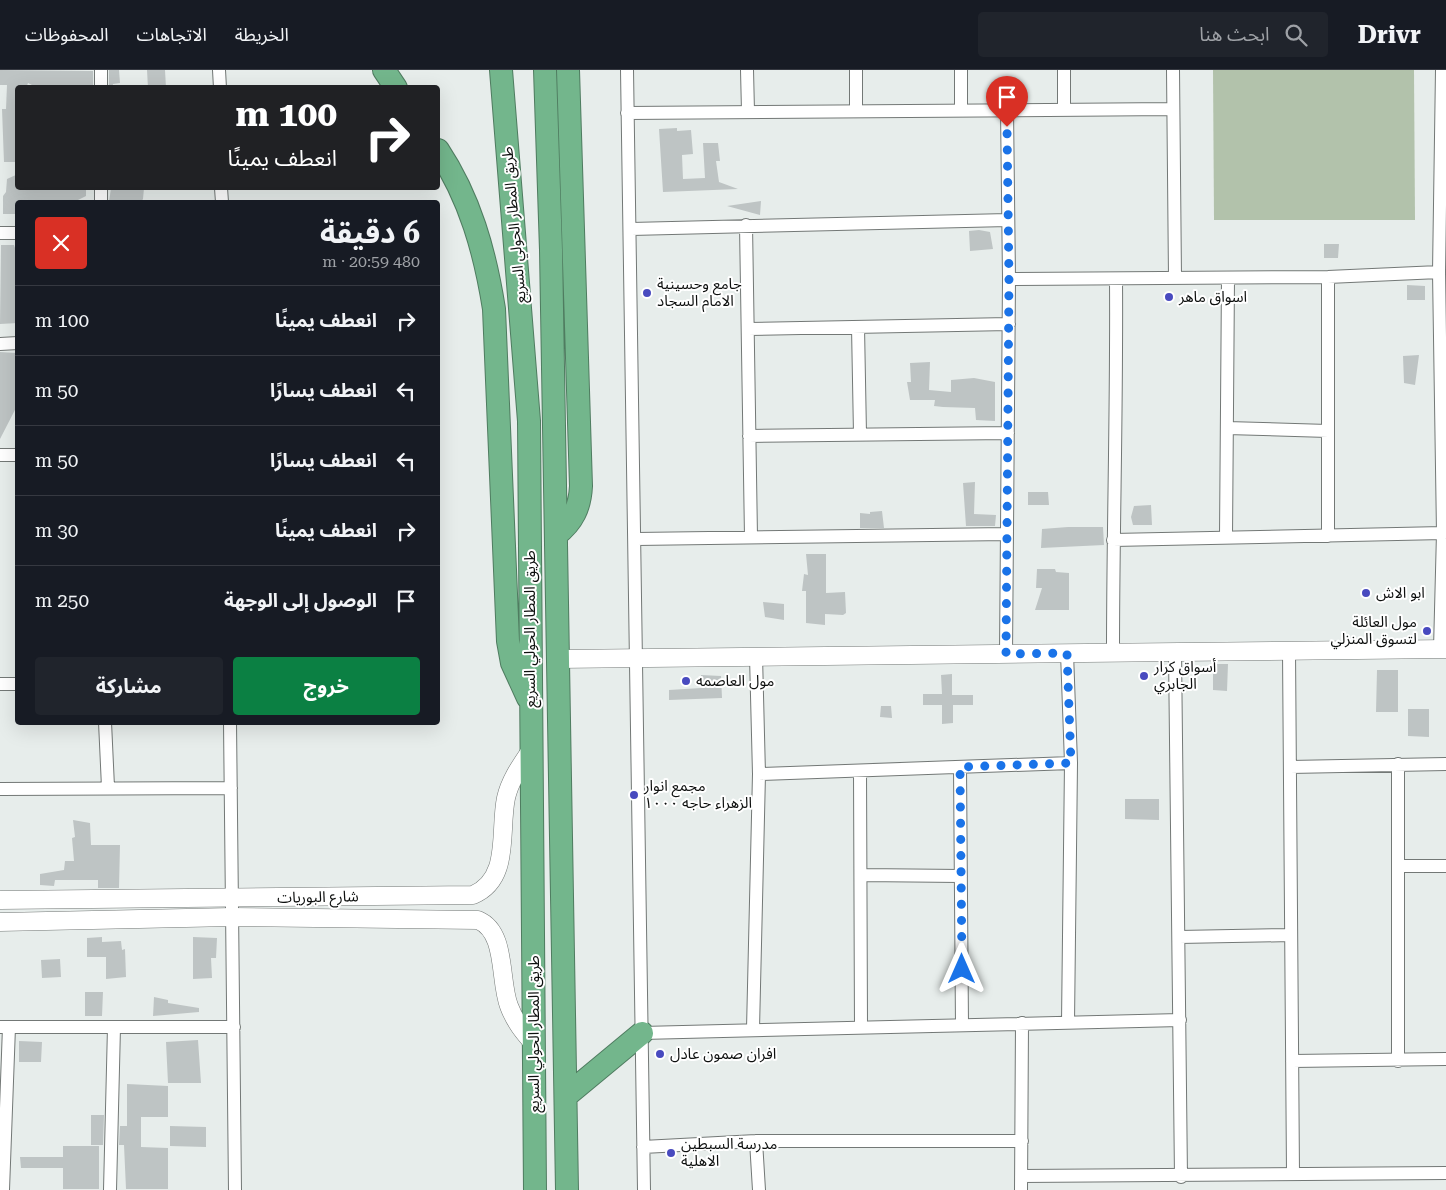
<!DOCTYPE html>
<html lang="ar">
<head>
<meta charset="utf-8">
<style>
	body { margin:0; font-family:"Roboto Serif","Noto Sans Arabic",serif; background:#20242c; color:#f1f3f6; direction:rtl; height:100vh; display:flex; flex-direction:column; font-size:19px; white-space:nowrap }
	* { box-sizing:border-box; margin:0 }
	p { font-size:16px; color:#9ea1a6 }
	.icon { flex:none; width:28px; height:28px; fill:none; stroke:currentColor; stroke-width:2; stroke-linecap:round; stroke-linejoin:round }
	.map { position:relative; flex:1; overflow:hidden; direction:ltr }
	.drawer { position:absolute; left:15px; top:130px; width:425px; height:525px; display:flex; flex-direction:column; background:#171b24; border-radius:5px; box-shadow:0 5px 20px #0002; direction:rtl }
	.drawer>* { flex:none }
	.hud { position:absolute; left:15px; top:15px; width:425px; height:105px; border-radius:5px; box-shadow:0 5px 20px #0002; direction:rtl; background:#202124; color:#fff; overflow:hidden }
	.pin { position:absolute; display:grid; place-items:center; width:42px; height:42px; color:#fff; margin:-51px -21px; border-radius:50% 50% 50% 0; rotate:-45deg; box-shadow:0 0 5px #0007 }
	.pin .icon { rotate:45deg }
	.me { position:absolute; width:55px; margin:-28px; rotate:0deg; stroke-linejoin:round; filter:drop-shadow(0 0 4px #0008) }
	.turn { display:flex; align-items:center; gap:18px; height:105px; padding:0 20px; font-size:22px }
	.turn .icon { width:65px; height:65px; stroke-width:2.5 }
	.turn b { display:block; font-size:35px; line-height:42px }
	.round { display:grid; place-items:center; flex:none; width:52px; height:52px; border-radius:5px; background:#20242c }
	.summary { display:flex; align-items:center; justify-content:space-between; height:85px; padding:0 20px }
	h1 { font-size:30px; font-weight:700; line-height:38px }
	.button { display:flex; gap:10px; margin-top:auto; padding:10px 20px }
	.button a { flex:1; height:58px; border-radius:5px; background:#0b8043; color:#fff; font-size:20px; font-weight:700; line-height:58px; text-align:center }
	.button a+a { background:#20242c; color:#f1f3f6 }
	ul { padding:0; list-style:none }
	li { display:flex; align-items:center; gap:15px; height:70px; padding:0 20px; border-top:1px solid #363941 }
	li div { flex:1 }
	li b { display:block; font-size:19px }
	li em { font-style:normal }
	header { display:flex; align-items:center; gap:30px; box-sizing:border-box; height:70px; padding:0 25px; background:#171b24; border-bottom:1px solid #363941 }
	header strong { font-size:24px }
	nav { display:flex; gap:28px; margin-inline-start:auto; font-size:18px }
	.search { width:350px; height:45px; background:#20242c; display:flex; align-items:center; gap:12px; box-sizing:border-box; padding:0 18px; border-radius:5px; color:#9ea1a6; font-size:19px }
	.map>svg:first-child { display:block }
</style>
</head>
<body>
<header>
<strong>Drivr</strong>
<div class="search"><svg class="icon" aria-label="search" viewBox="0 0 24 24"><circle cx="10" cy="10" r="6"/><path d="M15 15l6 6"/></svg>ابحث هنا</div>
<nav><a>الخريطة</a><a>الاتجاهات</a><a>المحفوظات</a></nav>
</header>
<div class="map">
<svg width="1446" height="1120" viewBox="0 0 1446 1120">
	<rect width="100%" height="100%" fill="#e7edeb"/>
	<!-- green -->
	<path fill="#b2c2ab" d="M1213,0H1414L1415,150H1214Z"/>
	<!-- building -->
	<path fill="#bec4c4" d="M0,0L93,1V18H38L28,13L27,16H18V92H4L2,39H6L7,15H0Z
		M109,0H119L120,13L113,14L112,18H109Z
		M147,0H165L166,18H148Z
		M677,58V61L691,60L693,84L682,85L683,109L705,108L703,73H718L720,91H716L719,112L738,119L663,122L659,59Z
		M18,104V118H86V126L74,132H18V144H3V126L6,122L7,109Z
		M111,118H144L143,129L141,132H109Z
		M761,131L760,145L727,136Z
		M979,160L990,162L993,179L970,181L969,161Z
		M1324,174H1339L1338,188H1324Z
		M1,175H14L17,184L18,253L0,254Z
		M1407,215L1425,216V230H1407Z
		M0,282L16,283L18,294V334L0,369Z
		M1419,285L1415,315L1404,313L1403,286Z
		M930,292L929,320L951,322V310L974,308L995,312V351L976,350L975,338L943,337L934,336L935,330H910L907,312H911L910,293Z
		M975,412L974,444L996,445L995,456H966L963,413Z
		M1028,422H1048L1049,435H1028Z
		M1151,435L1152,455H1133L1131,447L1134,436Z
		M882,441L884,458H860V443L870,444V442Z
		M1068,457H1103L1104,475L1041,478L1042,459Z
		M806,484H826V523L845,522L846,543L843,545L825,544V555L806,553V521H802L804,504L808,505Z
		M1037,499H1055L1056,502L1069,503V540H1035L1042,518H1036Z
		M763,532L784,534V550L765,547Z
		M1213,594H1228L1227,621L1213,620Z
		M1377,600H1398V642H1376Z
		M952,604V625H973V635H953V653L942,654V635H923V624H942L941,605Z
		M701,605L721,606L722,628L669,630V620L701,618Z
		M881,636H891L892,648L880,647Z
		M1408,639H1429V667L1408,666Z
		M1125,729H1159V750L1125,749Z
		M73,750L90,753L91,775H120L119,818H98V810H55L54,816L40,815V804L64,800L65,791H74L72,768L75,767Z
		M102,867V872L121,871L122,880L125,879L126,907L106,909V887H87V868Z
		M193,867L217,868L216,888H211L212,908L193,909Z
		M60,889L61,907L42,908L41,890Z
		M85,922H103L102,946H85Z
		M154,927L168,930V933L199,938V942L153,946Z
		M198,970L201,1013H168L166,972Z
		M19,971L42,972L41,992H19Z
		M127,1014L168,1016V1047H141V1077L168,1078V1119H126L124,1075H119L120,1056H127Z
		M91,1045H104L103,1075H91Z
		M170,1056L206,1057V1077L170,1076Z
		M63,1076H99V1119H63V1098H21L20,1087H63Z"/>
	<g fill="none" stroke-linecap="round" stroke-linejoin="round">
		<!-- street casing -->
		<g stroke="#737876" stroke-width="14">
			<path id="street" d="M219,0L220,18
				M627,0L644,1120
				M747,0L748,41
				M856,0V40
				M1064,0V39
				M1173,0L1175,208
				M101,18V0
				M961,39V0
				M627,43L1173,39
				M221,118L222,132
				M101,132V118
				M746,155L751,467
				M631,159L1008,150
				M0,163H18
				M1009,209L1328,207L1439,202
				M858,257L860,364
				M748,259L1009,254
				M0,274L18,273
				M1227,358L1328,361
				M749,366L1008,363
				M0,385H18
				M1328,466V207
				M1226,467L1228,208
				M636,469L1007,464
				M1113,470L1443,463
				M1440,579L1443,463L1439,202L1442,0
				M1289,581L1293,1103
				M1175,582L1181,1107
				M1067,583L1071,693L1068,953
				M1113,583C1113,458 1117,333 1116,209
				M1006,584L1009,209L1007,39
				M0,614H18
				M105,652L108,717
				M230,652L235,1120
				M1398,694V991
				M960,697L962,955
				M1290,697L1446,694
				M860,701L861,957
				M759,704L1071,693
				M0,719L231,718
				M1399,796H1446
				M861,805L961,806
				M1179,867L1291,865
				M0,957H234
				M753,959L759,704L756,586
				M642,963L1180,950
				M1292,991L1446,989
				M756,1071L759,1120
				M643,1077L756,1071H1022
				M1021,1106L1446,1103
				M3,1120L9,957
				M110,1120L114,957
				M1021,1120L1022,953"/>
		</g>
		<!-- secondary casing -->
		<g stroke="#737876" stroke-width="19">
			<path id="secondary" d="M558,589L1446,579
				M0,830L473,825C511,809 499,761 506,728C510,710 521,695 531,680
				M0,852L232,847L478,850C507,862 499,910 509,936C515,952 524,963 535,975"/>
		</g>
		<!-- highway casing -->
		<g stroke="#4f7c60" stroke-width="24">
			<path id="highway" d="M384,0L396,18
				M501,0L529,351L535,1120
				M545,0L551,180L567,1120
				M438,80C470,128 485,182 494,239L508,571L512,593L528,628
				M556,465C573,452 580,437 581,416L568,0
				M566,1026L642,963"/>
		</g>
		<!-- street -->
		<use href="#street" stroke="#fff" stroke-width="12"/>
		<!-- secondary -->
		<use href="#secondary" stroke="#fff" stroke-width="18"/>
		<!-- highway -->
		<use href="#highway" stroke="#73b68c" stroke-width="22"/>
	</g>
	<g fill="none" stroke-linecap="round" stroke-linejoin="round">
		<!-- route -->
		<path stroke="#1a73e8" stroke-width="9" stroke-dasharray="0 16.2" d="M962,899L960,697L1071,693L1067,583L1006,584L1009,209L1007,57"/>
	</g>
	<!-- markers -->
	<g fill="#484abf" stroke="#fff" stroke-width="2">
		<circle cx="647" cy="223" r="5"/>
		<circle cx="1169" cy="227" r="5"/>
		<circle cx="1366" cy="523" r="5"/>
		<circle cx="1427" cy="561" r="5"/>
		<circle cx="1144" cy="606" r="5"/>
		<circle cx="686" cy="611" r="5"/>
		<circle cx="634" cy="725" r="5"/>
		<circle cx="660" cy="984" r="5"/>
		<circle cx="671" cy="1083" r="5"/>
	</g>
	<g text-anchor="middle" stroke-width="4" stroke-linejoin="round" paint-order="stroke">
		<!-- street labels -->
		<g font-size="15" fill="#0d0f0e" stroke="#fff">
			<text transform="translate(514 155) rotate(-95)" y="5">طريق المطار الحولي السريع</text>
			<text transform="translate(530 559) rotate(-90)" y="5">طريق المطار الحولي السريع</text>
			<text transform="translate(318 827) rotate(-1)" y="5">شارع البوريات</text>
			<text transform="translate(534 964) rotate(-90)" y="5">طريق المطار الحولي السريع</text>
		</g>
		<!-- poi labels -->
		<g font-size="15" fill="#0d0f0e" stroke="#fff" text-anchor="start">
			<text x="657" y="219">جامع وحسينية<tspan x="657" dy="17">الامام السجاد</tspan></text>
			<text x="1179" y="232">اسواق ماهر</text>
			<text x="1376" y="528">ابو الاش</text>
			<text x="1417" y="557" text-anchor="end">مول العائلة<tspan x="1417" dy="17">لتسوق المنزلي</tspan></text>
			<text x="1154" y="602">أسواق كرار<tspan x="1154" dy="17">الجابري</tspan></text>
			<text x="696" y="616">مول العاصمه</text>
			<text x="644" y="721">مجمع انوار<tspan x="644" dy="17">الزهراء حاجه ١٠٠٠</tspan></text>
			<text x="670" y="989">افران صمون عادل</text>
			<text x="681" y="1079">مدرسة السبطين<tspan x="681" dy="17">الاهلية</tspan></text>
		</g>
	</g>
</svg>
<div class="pin" style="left:1007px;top:57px;background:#d93025"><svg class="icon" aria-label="arrive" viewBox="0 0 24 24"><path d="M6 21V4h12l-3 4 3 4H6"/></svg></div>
<svg class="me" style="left:962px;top:899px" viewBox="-20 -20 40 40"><path d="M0-17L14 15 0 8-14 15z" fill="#1a73e8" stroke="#fff" stroke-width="4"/></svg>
<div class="hud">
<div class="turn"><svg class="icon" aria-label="right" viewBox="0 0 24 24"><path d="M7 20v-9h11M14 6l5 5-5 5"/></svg><div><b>100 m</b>انعطف يمينًا</div></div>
</div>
<section class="drawer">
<div class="summary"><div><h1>6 دقيقة</h1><p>480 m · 20:59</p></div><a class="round" style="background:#d93025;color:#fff"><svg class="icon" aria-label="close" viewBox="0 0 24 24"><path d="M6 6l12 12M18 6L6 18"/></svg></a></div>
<ul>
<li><svg class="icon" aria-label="right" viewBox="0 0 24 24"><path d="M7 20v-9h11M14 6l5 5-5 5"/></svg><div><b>انعطف يمينًا</b></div><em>100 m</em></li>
<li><svg class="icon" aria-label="left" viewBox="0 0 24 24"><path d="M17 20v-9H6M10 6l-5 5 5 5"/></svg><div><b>انعطف يسارًا</b></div><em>50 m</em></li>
<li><svg class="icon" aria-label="left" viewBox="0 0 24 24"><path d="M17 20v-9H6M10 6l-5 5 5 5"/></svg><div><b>انعطف يسارًا</b></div><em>50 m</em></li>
<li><svg class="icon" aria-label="right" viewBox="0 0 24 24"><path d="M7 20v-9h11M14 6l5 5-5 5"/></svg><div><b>انعطف يمينًا</b></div><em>30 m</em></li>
<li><svg class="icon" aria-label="arrive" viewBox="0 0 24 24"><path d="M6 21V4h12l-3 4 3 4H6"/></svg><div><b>الوصول إلى الوجهة</b></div><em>250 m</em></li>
</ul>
<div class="button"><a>خروج</a><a>مشاركة</a></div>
</section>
</div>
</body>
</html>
